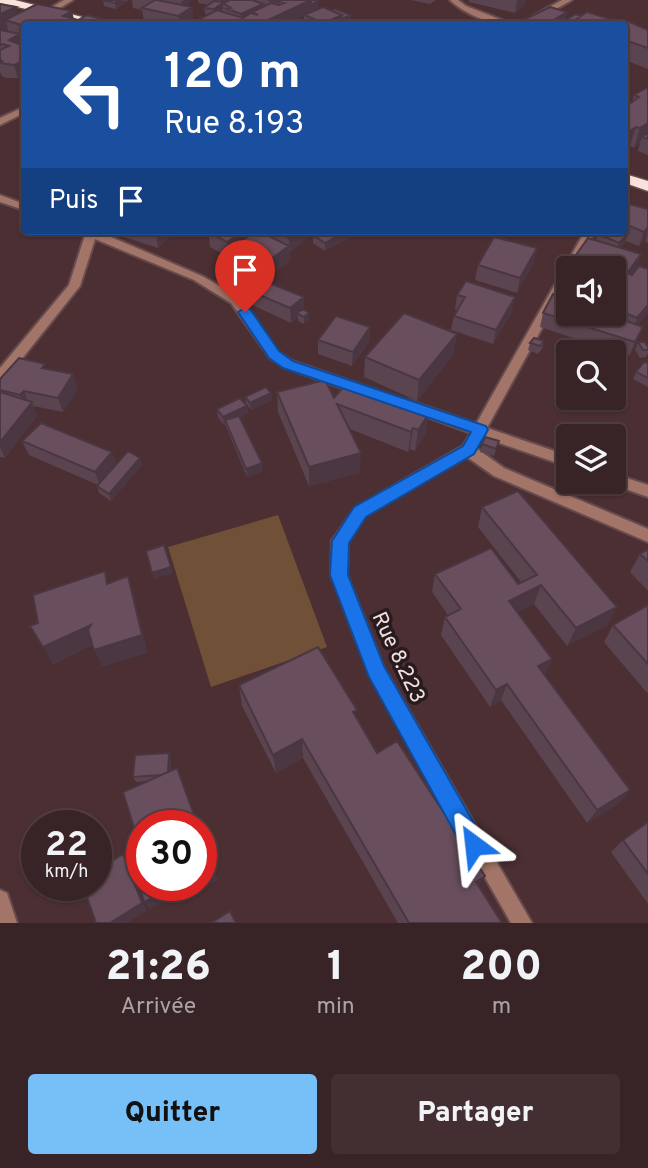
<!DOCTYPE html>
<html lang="fr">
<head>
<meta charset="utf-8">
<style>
	body { margin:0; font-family:Overpass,sans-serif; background:#432f32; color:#f1f3f6; height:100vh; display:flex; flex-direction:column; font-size:26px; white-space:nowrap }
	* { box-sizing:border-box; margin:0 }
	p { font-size:23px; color:#aba4a7 }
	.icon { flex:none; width:38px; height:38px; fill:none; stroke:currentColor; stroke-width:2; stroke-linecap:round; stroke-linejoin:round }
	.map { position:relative; height:923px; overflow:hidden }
	.panel { display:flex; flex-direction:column; background:#382326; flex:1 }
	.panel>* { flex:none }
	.banner { position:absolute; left:21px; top:21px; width:607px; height:214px; border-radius:7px; box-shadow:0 2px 5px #0004,0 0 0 2px #524043; background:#1a4fa0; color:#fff; overflow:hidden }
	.controls { position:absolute; left:556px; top:256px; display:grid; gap:14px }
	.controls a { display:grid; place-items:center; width:70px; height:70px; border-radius:7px; background:#382326; box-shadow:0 2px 5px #0004,0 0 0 2px #524043; font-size:35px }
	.speed { position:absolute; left:21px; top:810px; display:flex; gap:14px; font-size:35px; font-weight:700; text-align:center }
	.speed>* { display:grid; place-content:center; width:91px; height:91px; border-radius:50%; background:#382326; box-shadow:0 2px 5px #0004,0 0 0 2px #524043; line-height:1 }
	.speed small { font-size:18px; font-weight:400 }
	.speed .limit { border:10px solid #d22; background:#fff; color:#111 }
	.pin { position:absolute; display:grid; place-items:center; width:60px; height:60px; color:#fff; margin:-72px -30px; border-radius:50% 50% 50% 0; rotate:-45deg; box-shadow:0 0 7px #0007 }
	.pin .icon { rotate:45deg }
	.me { position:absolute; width:77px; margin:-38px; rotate:330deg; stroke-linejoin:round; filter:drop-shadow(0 0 5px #0008) }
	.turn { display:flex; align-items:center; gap:24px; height:147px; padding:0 28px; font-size:32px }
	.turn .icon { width:91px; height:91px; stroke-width:2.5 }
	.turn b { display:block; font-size:49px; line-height:60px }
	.then { display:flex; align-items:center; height:66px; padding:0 28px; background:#0003; gap:14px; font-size:26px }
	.eta { display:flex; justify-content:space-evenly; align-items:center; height:119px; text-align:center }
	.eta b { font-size:42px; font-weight:800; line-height:49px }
	.primary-button { display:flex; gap:14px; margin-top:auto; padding:14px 28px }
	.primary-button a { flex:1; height:80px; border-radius:7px; background:#77bff7; color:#111; font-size:28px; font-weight:800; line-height:80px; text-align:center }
	.primary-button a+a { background:#432f32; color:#f1f3f6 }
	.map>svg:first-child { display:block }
</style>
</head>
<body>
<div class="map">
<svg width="648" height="923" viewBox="0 0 648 923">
	<rect width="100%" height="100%" fill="#4b2f33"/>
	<!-- green -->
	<path fill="#705137" d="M278,515L327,647L211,687L168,547Z"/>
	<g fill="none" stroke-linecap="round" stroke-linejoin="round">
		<!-- street casing -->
		<g stroke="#664b4f" stroke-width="4">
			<path id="street" d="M64,0H73L52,13L45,11Z
				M450,0H458L466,6L512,24C493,26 464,14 450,0Z
				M562,0H572L540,18L533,16Z
				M24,107V113L0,125V118Z
				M0,195L24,204V210L0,202Z
				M81,231H97L202,276L239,297L278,352L292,361L367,387L368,390L362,395L284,367L270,358L231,303L194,280L95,239L80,286L5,380L0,381V368L69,285L85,235Z
				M585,231H595L575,268H569V279L487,428L569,456V467L482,437L476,448L504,468L648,529V542L494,476L467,457L365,516L348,542L347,575L383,666L532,923H511L370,676L331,575L332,541L355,508L463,446L471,433L403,408L401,405L408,400L476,424Z
				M614,474L648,485V497L609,483L608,481H614Z
				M0,890L7,893L17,923H0Z"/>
		</g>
		<!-- highway casing -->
		<g stroke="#664b4f" stroke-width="3">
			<path id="highway" d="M0,0H15L110,24H91L0,3Z
				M625,174L648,181V191L625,183Z"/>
		</g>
		<!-- street -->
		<use href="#street" fill="#a37568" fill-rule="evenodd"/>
		<!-- highway -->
		<use href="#highway" fill="#fae2dc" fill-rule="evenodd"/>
	</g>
	<!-- wall -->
	<path fill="#5a4450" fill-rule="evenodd" d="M103,0H127L128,1L116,9L104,6Z
		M132,0H192L185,6L192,7L193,19L186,24H160L144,21L142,10L133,8Z
		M198,0H318L319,7L311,12L351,22L345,24H194V22L208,15L205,14L204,8L208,5L198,3ZM304,16V22L297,19Z
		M411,0H436L430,4Z
		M469,0H526L525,5L515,13L469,2Z
		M0,4L18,14L78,20L102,19L24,24V42H22L23,44L24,43V75L18,78H7L2,76L0,72Z
		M567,12L565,20L576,14L616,24H515Z
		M625,24L648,30V69L625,60Z
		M648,89V155L638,151L640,143L634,148L630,146L632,102L634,95Z
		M625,203L648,209V243L645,242L647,236L639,246L626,241L620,247L641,254L636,269H648V312L638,325L637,342L629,356L540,327L543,313H614V268H572L576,255L596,240L598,234L601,231H625Z
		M108,231H173L174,233L158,248L124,237L123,234L122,235Z
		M208,231H307V239L289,252L290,261L268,277L255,270L244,277L224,267L223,254L210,247Z
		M313,235H354L325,251L313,243Z
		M534,262L517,293L475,280L478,265Z
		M248,290L304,310L309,313V320L304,324L298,321V317L291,323L250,304Z
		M457,295L512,311L493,344L451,330L454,316L457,310L455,309Z
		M370,327L369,342L352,366L318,354V340Z
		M457,334L453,355L417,401L364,377L365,357Z
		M544,341L542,349L538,354L528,350L530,343Z
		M638,342L648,347V353L646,357L640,358L635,350Z
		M648,363V387L633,379L636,372Z
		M47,369L78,389L63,412L33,406L37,416L5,458L0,457V379Z
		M277,392L334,398L427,406L426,414L428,415L425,435L415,451L410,449L408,452L350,429L360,473L309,486L278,412Z
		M271,393L272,400L251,410L246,404L245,397Z
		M247,406L248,413L240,417L263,471L247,477L225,424L224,425L218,417L217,409Z
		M22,441L116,464L142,465L111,501L99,493L97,486L98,485L29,455Z
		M499,441L494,456L480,452L482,444Z
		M482,507L608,625L567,646L534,604L517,612L552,659L544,675L630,790L618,804L587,823L501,700L490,707L441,635L445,617L448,615L432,592L435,574L518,584L521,582L478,527Z
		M648,549V591L630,572L640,554Z
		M648,605V692L647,693L604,642L613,625Z
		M239,685L357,717L377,753L479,886L502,923H398L303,758L276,773L242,706Z
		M171,759V771L147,781L136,782L133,777Z
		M648,822V904L611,852L623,840Z"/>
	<!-- shaded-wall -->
	<path fill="#4a3741" d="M119,0L128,1L116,9L115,3Z
		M184,0H192L182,8L181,2Z
		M222,0H230L223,3V9L215,16L214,9L222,3Z
		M311,0H319V7L311,11V13L287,24H271L270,19Z
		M518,0H526L525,5L515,13L517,1Z
		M263,4L264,16L258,15L252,12V21L241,24V14Z
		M16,7L20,24L6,20L8,30L0,34V14Z
		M192,7L193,19L186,24H179L178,16Z
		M72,11L75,24L63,16Z
		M567,12L565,24H547Z
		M342,15H351V22L345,24H324V23Z
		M102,19L103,24H93Z
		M40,23V24H24V37L21,25Z
		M20,34L24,47L9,40Z
		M24,61V75L18,78L14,65Z
		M648,123V138L642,137L640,143L634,148L640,128Z
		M636,127L630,146L625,150V134Z
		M648,227L647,236L639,246L644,232Z
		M159,231H173L174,233L158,248L156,234Z
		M244,231L245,246L228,256L227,242Z
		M299,231H307V239L290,253L289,238Z
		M348,231H354V235L325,251V243Z
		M628,234L625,242L617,250L619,243Z
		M289,246L290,261L268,277L267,262Z
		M537,248L534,262L517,293L520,278Z
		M641,254L636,269L623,286L628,272Z
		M254,255L255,270L244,277L242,263Z
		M304,297V311L297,313L298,317L291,323L290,308Z
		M515,297L512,311L493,344L496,330Z
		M648,305V312L632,333L637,318Z
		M309,313V320L304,324V317Z
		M370,327L369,342L352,366L353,352Z
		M643,327L637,342L629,356L635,342Z
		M457,334L453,355L417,401L419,380Z
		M73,374L78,389L63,412L58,398Z
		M24,391L29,405L32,402L37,416L5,458L0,447V442L26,409L20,395Z
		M271,393L272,400L251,410L250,403Z
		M247,406L248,413L226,424L225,420V424L224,425L223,417Z
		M427,406L425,419L428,415L425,435L415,451L418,430L423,413Z
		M413,428L410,449L408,452L411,432Z
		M112,452L117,466L100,486L95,472Z
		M361,453L360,473L309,486V467Z
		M140,458L142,465L111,501L109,494Z
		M262,463L263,471L247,477L246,469Z
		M171,567L173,574L154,579L152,573Z
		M128,576L134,595L148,653L102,667L94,650Z
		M541,585L534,604L503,619L509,601Z
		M617,607L608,625L567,646L576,628Z
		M91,625L99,642L53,665L43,647Z
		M552,659L544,676L538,666Z
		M507,684L501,700L490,707L496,690Z
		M302,739L303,758L276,773L273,755Z
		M169,753L171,759L170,780L168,775Z
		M630,790L618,804L587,823L597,810Z
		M201,833L218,880L193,893L191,888L150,909L144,902L177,886H201Z
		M123,854L129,862L147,911L127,923H110Z
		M485,876L477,890L476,882Z"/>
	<!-- building -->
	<path fill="#694f5d" stroke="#4a3741" stroke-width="2" d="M103,0H119L115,3Z
		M155,0H157L192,7L178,16L142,8Z
		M230,0H252L263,4L241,14L227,9L231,8L223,3Z
		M268,0H311L270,19L282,23L279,24H202L194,22L217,10L243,18L251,13L258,15L252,12L271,3L279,5L284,3Z
		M308,0H319L311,5V0Z
		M214,1L224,2L214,9L204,8Z
		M0,4L16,7L0,14Z
		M37,4L72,11L63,16L78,20L87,15L102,19L93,24H36L40,23L21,25L5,20Z
		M323,7L342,15L324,23L304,15Z
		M550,7L567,12L547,24H549H515Z
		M335,9L351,15L342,19V15L332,11Z
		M587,12L617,21L612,24H590L575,20Z
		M576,14L581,16L575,20L574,24H558Z
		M296,19L313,24H285Z
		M625,20L648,30V48L625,40V33L629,30L625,28V24H618Z
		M0,30L20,34L9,40L24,46V61L14,65L0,63V62L2,61L0,60V50L9,46L3,44L0,45Z
		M646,88L648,89V123L640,128L636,127L625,134V107L639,97L634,95Z
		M648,132V139L642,137Z
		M625,203L648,209V227L644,232L625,224Z
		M147,231H159L156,234Z
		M210,231H259L289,246L267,262L254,255L242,263L223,253L250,235L244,231L227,242L208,232Z
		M276,231H299L289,238Z
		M321,231H348L325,243L313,235Z
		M601,231H620L628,234L619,243L598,234Z
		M494,237L537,248L520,278L478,265Z
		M588,238L641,254L628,272L576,255Z
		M639,266L648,269V305L637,318L614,308V275L622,271L632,275Z
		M262,280L304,297L290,308L248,290Z
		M466,281L515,297L496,330L454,316L465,297L457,295Z
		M553,294L569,300V313H605L643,327L635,342L543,313Z
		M303,309L309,313L304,317L297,313Z
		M404,313L457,334L419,380L365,357Z
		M336,316L370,327L353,352L318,340Z
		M534,338L544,341L540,346L530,343Z
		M638,342H645L648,347V350H643Z
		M19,358L45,364L42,368L73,374L58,398L24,391L20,395L0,390V379Z
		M644,362L648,363V378L636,372Z
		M350,379L427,406L423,413L428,415L418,430L413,428L411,432L337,404L361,453L309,467L277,392L325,380L334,398Z
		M266,387L271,393L250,403L245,397Z
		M0,392L32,402L0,442Z
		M240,398L247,406L223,417L217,409Z
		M239,416L262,463L246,469L225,420Z
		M41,423L112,452L95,472L22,441Z
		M485,437L499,441L496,449L482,444Z
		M128,451L140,458L109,494L97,486Z
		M518,491L617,607L576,628L541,585L509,601L552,659L538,666L630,790L597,810L507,684L496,690L445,617L461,609L435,574L491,548L518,584L537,575L482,507Z
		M164,545L171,567L152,573L146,551Z
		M648,549V561L640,554Z
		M105,571L107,584L128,576L142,635L94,650L88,630L91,625L43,647L30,626L38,623L33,595Z
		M648,605V664L613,625Z
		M318,647L357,710L353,712L377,753L397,741L485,876L476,882L502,923H409L302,739L273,755L239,685Z
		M169,753L168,772L161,775L133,777L135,755Z
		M177,768L198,826H142V853L123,792Z
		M648,822V874L623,840Z
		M201,834L215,872L201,879Z
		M123,854L142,903L110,923H96L83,886H96V871Z
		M142,870V886H177L144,902L136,873Z
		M230,911L236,923H211Z"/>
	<!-- route -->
	<path fill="#1a73e8" stroke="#114b97" stroke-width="2" d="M245,308L250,309L279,351L293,361L486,426L488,430L474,454L366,517L349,543L348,575L384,666L482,837L485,845L482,853L474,856L466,853L369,677L330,575L332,541L354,507L463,446L471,432L283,368L269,358L238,312Z"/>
	<g text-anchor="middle" stroke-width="7" stroke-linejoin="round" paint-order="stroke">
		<!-- near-street labels -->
		<g font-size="21" fill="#f2e0e2" stroke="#281b1d">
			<text transform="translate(399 657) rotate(65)" y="7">Rue 8.223</text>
		</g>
	</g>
</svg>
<div class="controls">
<a><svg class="icon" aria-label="sound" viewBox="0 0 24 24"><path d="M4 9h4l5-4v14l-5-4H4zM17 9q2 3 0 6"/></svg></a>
<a><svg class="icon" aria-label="search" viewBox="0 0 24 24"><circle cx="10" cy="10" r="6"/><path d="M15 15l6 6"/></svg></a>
<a><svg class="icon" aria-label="layers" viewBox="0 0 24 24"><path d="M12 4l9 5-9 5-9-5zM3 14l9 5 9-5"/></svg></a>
</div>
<div class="speed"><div>22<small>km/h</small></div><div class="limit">30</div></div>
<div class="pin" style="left:245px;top:312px;background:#d93025"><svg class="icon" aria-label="arrive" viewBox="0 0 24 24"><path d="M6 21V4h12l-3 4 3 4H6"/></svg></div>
<svg class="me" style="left:474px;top:845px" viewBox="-20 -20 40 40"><path d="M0-17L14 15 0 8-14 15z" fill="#1a73e8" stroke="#fff" stroke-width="4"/></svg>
<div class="banner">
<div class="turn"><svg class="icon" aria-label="left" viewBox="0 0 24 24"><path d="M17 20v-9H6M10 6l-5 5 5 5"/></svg><div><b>120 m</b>Rue 8.193</div></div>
<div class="then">Puis<svg class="icon" aria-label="arrive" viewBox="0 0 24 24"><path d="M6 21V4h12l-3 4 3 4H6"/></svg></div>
</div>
</div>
<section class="panel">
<div class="eta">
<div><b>21:26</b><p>Arrivée</p></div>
<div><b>1</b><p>min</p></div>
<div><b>200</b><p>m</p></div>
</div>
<div class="primary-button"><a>Quitter</a><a>Partager</a></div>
</section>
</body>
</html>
